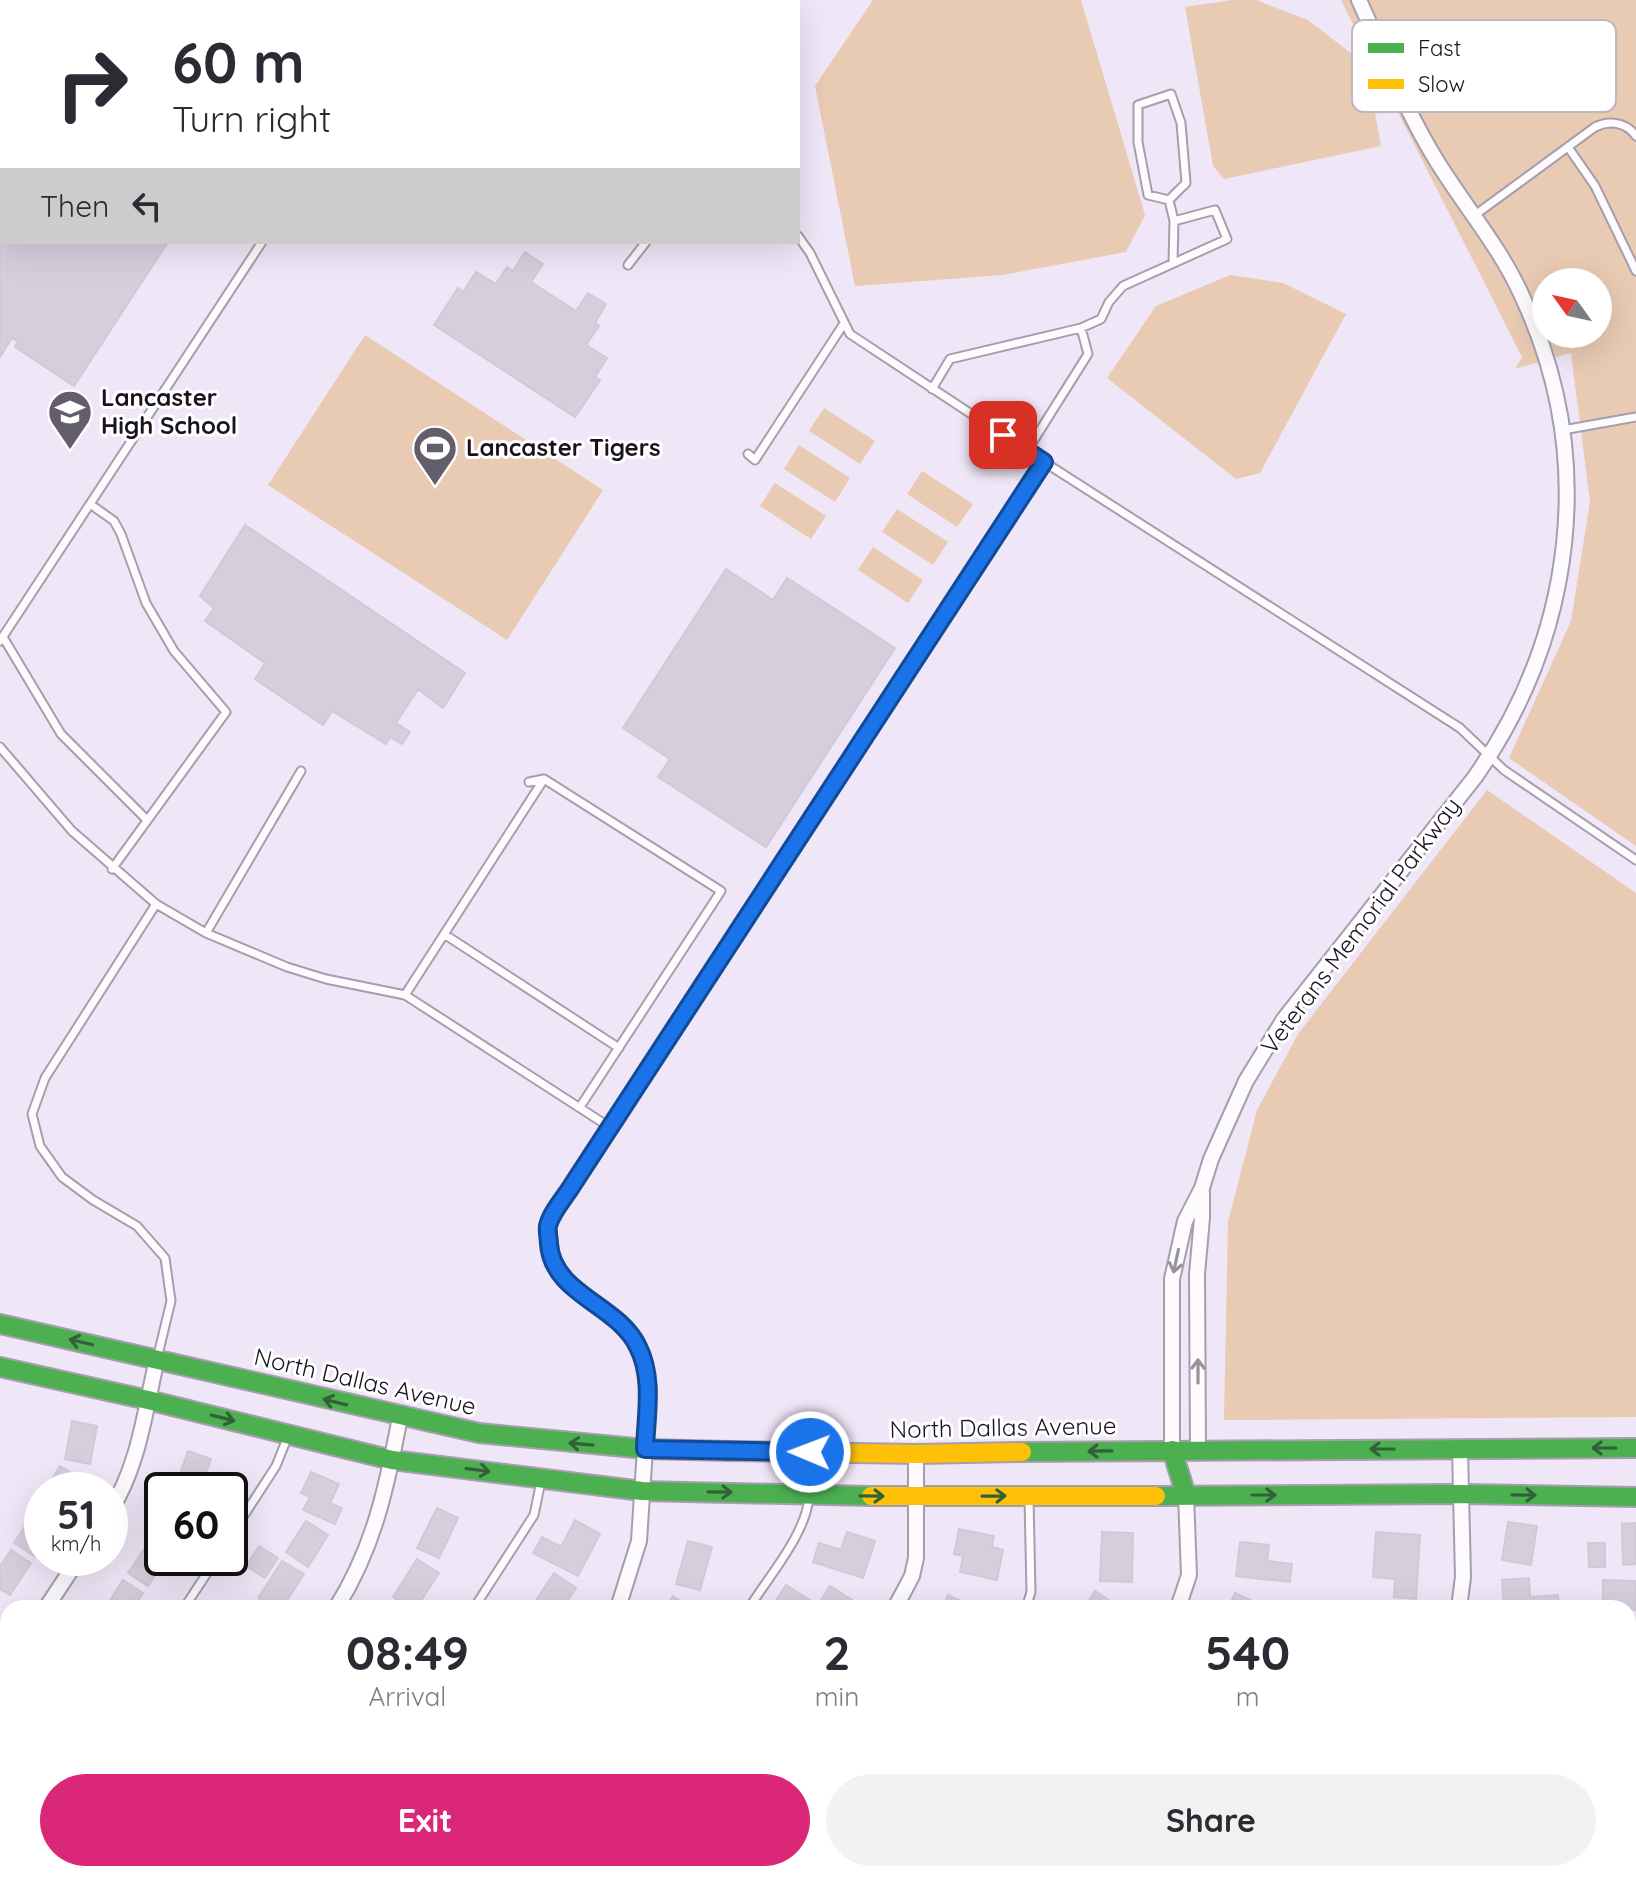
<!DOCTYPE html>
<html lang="en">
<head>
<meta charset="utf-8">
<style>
	body { margin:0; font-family:Quicksand,sans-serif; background:#f2f2f3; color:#2b2b33; height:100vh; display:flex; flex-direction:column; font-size:30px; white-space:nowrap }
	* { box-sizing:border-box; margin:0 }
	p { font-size:26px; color:#7c7c81 }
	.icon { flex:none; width:44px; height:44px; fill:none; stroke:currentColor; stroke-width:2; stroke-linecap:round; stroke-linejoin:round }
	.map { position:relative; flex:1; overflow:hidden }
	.sheet { position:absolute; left:0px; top:1600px; width:1636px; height:282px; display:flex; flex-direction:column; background:#fff; border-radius:24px 24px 0 0; box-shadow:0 8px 32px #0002 }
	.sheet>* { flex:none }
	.banner { position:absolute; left:0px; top:0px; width:800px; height:244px; box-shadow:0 8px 32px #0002; background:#fff; color:#2b2b33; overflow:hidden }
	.needle { width:52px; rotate:303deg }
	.buttons { position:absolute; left:1532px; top:268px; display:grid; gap:16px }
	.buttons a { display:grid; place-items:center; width:80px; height:80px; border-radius:50%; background:#fff; box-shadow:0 8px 32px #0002; font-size:40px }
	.speed { position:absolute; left:24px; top:1472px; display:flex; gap:16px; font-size:40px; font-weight:700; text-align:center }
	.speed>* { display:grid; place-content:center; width:104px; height:104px; border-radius:50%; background:#fff; box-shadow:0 8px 32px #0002; line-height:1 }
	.speed small { font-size:20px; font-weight:400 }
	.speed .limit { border:4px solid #111; border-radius:12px; background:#fff; color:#111 }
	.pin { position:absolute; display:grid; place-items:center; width:68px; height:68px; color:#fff; margin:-34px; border-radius:16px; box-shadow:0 4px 12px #0006 }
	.me { position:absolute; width:88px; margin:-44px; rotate:271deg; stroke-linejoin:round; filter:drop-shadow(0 0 6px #0008) }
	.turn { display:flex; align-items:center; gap:28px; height:168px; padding:0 40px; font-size:36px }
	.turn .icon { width:104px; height:104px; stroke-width:2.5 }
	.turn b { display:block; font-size:56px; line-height:68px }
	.then { display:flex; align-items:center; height:76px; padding:0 40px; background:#0003; gap:16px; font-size:30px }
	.eta { display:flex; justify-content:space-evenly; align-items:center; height:136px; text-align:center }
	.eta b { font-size:48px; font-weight:700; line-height:56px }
	.button { display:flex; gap:16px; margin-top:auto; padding:16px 40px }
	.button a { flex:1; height:92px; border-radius:48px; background:#db2777; color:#fff; font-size:32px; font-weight:700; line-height:92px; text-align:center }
	.button a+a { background:#f2f2f3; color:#2b2b33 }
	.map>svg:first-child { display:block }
</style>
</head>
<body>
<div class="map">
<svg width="1636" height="1881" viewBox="0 0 1636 1881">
	<rect width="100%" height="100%" fill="#efe6f7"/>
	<!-- green -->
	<path fill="#e9cab3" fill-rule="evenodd" d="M873,0H1081L1145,215L1126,252L1003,275L855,286L815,86Z
		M1232,0H1256L1308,20L1352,54L1371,91L1381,146L1224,179L1213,166L1185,7Z
		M1341,0H1636V846L1509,758L1571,621L1590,502L1571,353L1515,369L1522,357ZM1546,282H1598V334H1546Z
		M1230,275L1283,283L1346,314L1260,473L1236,479L1107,378L1156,306Z
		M365,335L603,490L507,640L268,485Z
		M824,408L875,441L860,464L809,431Z
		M799,445L850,478L835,502L784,469Z
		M922,471L973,504L957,527L907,494Z
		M775,483L826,516L811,539L760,506Z
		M897,509L948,542L933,565L882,532Z
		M873,547L923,580L908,603L858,570Z
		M1487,790L1636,893V1417L1224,1420L1228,1222L1257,1110L1298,1034Z"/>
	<!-- building -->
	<path fill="#d6cedd" stroke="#d1c9d8" stroke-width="2" d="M0,0L129,2H2V242H168L74,386L15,347L18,342L12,338L0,357Z
		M525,252L543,264L531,282L576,311L588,293L606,304L595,323L599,326L586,345L607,358L595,377L600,380L575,417L434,325L458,288L463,292L476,272L496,284L507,267L513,271Z
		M245,525L465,673L443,708L418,689L396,723L410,732L402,744L390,737L386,744L332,711L323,725L255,679L265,663L205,621L214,608L200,596Z
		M726,569L773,600L787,578L895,648L766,847L658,777L670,759L623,728Z
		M72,1421L97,1426L90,1464L65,1459Z
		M188,1451L211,1459L200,1490H190L176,1485Z
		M60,1466L81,1479L74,1490H46Z
		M311,1472L339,1484L330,1503L342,1508L335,1524L303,1510L310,1497L301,1493Z
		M437,1508L458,1518L439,1558L417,1548Z
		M35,1511L42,1515V1547L36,1557L14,1543Z
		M575,1520L600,1534L578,1576L533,1553L542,1537L561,1547Z
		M306,1521L328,1535L308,1567L286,1552Z
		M1508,1522L1537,1526L1531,1565L1502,1560Z
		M1636,1523V1564L1623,1565L1622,1524Z
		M959,1529L994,1536L992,1547L1003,1550L997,1580L960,1572L963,1556L954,1554Z
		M847,1532L875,1541L863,1578L813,1562L819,1543L841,1550Z
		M1102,1532L1133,1533L1132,1582L1100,1581Z
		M1376,1532L1420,1535L1416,1599L1394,1597L1395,1579L1373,1577Z
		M688,1541L712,1547L700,1590L676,1584Z
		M149,1542L162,1550V1558H166L148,1586L128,1573Z
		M1240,1542L1269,1545L1267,1561L1292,1564L1290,1582L1236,1576Z
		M1588,1543H1605V1567H1589Z
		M259,1546L278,1558L265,1578L246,1566Z
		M11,1550L31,1563L10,1595L0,1589V1566Z
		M417,1559L439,1573L416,1608H411L393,1597Z
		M282,1561L304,1574L282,1608H273L258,1598Z
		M554,1573L576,1588L563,1608H531Z
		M1529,1578L1530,1597L1558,1595L1559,1608H1504L1502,1580Z
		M123,1580L143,1593L134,1608H105Z
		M1603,1580L1636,1581V1610L1603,1608Z
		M786,1585L818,1605L830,1586L852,1600L847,1608H785L775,1602Z
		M1095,1591L1121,1608H1084Z
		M1235,1593L1257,1603L1255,1608H1228Z
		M948,1595L975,1608H942Z
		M673,1596L690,1608H665Z
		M1628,1656L1636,1661V1685L1628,1700Z
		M0,1778L8,1784V1802L0,1814Z
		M84,1874H108L104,1881H95Z
		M221,1874H245L241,1881H232Z
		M361,1874H391L387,1881H356Z
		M616,1874H638L642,1877L644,1874L673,1875L669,1881H612Z
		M775,1874H784L795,1881H771Z
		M913,1874H950L946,1881H909Z
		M1060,1874H1090L1097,1878L1095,1881H1056Z
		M1343,1874H1363L1371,1879L1369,1881H1338Z
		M1486,1874H1524L1520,1881H1495Z"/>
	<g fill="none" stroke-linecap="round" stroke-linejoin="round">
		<!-- lane casing -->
		<g stroke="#a69eac" stroke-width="11">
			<path id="lane" d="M333,0L336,2
				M1568,147L1595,186L1636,271
				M1169,200L1148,195L1138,142V105L1171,94L1181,123L1186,183L1169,200L1174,221
				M1475,215L1595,127C1609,120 1626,122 1636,136
				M628,265L646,242
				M1081,328L1101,319L1109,302L1123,286L1227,239L1215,210L1174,221L1173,263
				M932,389L950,359L1081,328L1088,354L1027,451
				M1563,430L1636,417
				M748,454L755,460L843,325
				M1044,462L1460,728L1504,770L1636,860
				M90,504L114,521L121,534L146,603L174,651L226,712L112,869
				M3,637L61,734L147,820
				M0,641L262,242
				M0,747L72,831L156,904L206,933L287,967L326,979L405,995L611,1128L1044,462L850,334L810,253L798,236
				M529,782L544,779
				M156,904L45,1078L32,1114L40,1146L62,1177L93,1200L137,1226L165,1258L171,1301L157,1359
				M206,933L301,771
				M444,934L619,1048
				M405,995L544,779L721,891L580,1107
				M611,1128L548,1226L550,1259L573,1289L610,1313L631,1334L640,1350L648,1379L645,1447
				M230,1537L276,1466L288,1436
				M184,1608L217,1558
				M474,1608L534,1515L541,1481
				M749,1608C769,1576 806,1534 809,1497
				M1026,1608L1031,1592L1029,1498
				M8,1881L13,1874
				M297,1881L302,1874
				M573,1881L577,1874
				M853,1881L857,1874
				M1150,1881L1154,1874
				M1423,1881L1428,1874"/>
		</g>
		<!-- street casing -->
		<g stroke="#a69eac" stroke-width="18">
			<path id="street" d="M1198,1449L1197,1274L1202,1218V1192
				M1172,1450V1279L1185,1221L1202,1188L1211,1159L1246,1081L1284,1019L1475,777C1575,634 1597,456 1522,296C1500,247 1466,208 1438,163C1406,112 1384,55 1359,0
				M110,1511C139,1466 145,1410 157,1359
				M46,1608L79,1558
				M336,1608C374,1548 387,1486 400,1417
				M618,1608L639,1541L645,1449
				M895,1608L912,1576L916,1558V1454
				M1178,1608L1189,1575L1186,1495
				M1459,1608L1463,1577L1460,1449
				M0,1678L8,1666
				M1628,1794L1636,1782
				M1435,1874L1446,1881
				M158,1881L163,1874
				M441,1881L446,1874
				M719,1881L724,1874
				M1008,1881L1013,1874
				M1294,1881L1299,1874
				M1572,1881L1576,1874"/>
		</g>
		<!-- fast casing -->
		<g stroke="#a69eac" stroke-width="22">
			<path id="fast" d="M0,1324L479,1433L645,1449L729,1451
				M0,1367L148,1400L392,1460L642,1491L871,1496
				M1172,1450L1186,1495
				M1022,1452L1636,1448
				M1156,1496L1461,1494L1636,1497"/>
		</g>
		<!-- slow casing -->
		<g stroke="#a69eac" stroke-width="22">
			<path id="slow" d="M729,1451L916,1454L1022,1452
				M871,1496H1156"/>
		</g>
		<!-- lane -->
		<use href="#lane" stroke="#fdfbfe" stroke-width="7"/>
		<!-- street -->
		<use href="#street" stroke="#fdfbfe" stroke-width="14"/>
		<!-- fast -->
		<use href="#fast" stroke="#4caf50" stroke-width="18"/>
		<!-- slow -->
		<use href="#slow" stroke="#ffc107" stroke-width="18"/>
	</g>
	<!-- one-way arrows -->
	<defs><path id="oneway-shaft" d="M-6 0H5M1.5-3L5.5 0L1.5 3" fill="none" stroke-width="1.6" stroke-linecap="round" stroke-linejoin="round" transform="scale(2)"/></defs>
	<g stroke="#96939a">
		<use href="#oneway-shaft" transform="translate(1176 1261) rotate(102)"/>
		<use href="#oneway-shaft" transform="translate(1198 1371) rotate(-90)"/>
	</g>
	<g stroke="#326138">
		<use href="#oneway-shaft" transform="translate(81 1342) rotate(-167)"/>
		<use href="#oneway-shaft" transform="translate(335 1402) rotate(-166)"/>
		<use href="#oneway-shaft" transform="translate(223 1418) rotate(14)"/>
		<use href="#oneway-shaft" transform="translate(581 1444) rotate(-175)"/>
		<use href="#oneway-shaft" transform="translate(1604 1448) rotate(180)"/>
		<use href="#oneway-shaft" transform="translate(1382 1449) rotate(180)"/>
		<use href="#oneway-shaft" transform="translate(1100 1451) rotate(179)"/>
		<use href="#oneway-shaft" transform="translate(478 1470) rotate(7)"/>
		<use href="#oneway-shaft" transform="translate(720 1492) rotate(1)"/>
		<use href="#oneway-shaft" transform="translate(1264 1495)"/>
		<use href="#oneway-shaft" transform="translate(1524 1495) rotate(1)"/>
		<use href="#oneway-shaft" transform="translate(872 1496) rotate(1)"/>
		<use href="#oneway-shaft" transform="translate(994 1496) rotate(-1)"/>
	</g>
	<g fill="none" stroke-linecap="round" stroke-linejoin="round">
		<!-- route casing -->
		<g stroke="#114b97" stroke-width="20">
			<path id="route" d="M810,1452L645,1449C646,1416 654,1378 638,1347C618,1304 553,1295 549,1244C549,1239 547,1231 548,1226C551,1212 566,1196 573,1184L1044,462L1003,435"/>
		</g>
		<!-- route -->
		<use href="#route" stroke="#1a73e8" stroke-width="14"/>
	</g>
	<!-- icons -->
	<defs>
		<g id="school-pin" transform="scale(2.3)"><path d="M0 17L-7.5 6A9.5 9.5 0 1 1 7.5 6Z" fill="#645d6b" stroke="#fff"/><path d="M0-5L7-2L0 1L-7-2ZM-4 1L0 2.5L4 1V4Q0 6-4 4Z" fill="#fff"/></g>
		<g id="stadium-pin" transform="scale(2.3)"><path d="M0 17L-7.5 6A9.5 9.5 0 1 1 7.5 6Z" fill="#645d6b" stroke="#fff"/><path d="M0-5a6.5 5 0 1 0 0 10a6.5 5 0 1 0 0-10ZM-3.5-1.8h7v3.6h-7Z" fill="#fff"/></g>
	</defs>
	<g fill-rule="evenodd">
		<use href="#school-pin" x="70" y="412"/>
		<use href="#stadium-pin" x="435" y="448"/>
	</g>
	<g text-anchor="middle" stroke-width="6" stroke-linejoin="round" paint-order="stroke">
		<!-- poi labels -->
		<g font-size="24" font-weight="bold" fill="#19131f" stroke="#fff" text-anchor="start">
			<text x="101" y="406">Lancaster<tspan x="101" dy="28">High School</tspan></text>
			<text x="466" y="456">Lancaster Tigers</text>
		</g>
		<!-- street labels -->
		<g font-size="24" fill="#19131f" stroke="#fff">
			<text transform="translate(1361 926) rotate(-53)" y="8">Veterans Memorial Parkway</text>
			<text transform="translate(365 1382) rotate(13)" y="8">North Dallas Avenue</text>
			<text transform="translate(1003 1428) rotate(-1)" y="8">North Dallas Avenue</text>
		</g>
	</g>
	<!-- legend -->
	<rect x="1352" y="20" width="264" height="92" rx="12" fill="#fff" stroke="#bab8bc" stroke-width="2"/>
	<rect x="1368" y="43" width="36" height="10" fill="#4caf50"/>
	<rect x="1368" y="79" width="36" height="10" fill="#ffc107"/>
	<g font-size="22" fill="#19131f">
		<text x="1418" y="56">Fast</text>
		<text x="1418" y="92">Slow</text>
	</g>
</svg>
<div class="buttons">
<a><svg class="needle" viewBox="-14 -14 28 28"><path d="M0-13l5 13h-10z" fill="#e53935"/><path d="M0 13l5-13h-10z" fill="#7c7c81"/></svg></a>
</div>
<div class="speed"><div>51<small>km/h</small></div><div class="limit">60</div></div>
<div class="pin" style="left:1003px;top:435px;background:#d93025"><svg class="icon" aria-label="arrive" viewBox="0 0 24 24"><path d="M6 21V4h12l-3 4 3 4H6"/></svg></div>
<svg class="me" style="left:810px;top:1452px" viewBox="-20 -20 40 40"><circle r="17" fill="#1a73e8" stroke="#fff" stroke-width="3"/><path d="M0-11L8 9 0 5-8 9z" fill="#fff"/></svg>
<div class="banner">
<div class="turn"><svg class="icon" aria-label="right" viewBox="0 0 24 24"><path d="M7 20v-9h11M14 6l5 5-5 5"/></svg><div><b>60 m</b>Turn right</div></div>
<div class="then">Then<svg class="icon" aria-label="left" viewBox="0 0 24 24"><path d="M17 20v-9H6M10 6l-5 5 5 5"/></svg></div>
</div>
<section class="sheet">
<div class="eta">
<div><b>08:49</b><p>Arrival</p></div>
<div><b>2</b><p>min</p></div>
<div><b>540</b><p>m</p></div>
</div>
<div class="button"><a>Exit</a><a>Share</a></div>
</section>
</div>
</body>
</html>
